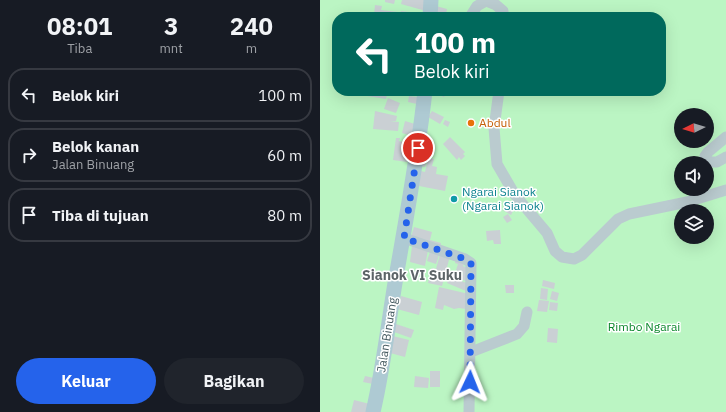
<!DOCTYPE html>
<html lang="id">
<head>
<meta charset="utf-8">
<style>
	body { margin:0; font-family:"IBM Plex Sans",sans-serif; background:#20242c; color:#f1f3f6; height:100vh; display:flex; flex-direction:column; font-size:15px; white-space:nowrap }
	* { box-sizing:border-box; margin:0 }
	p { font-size:13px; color:#9ea1a6 }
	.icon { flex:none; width:22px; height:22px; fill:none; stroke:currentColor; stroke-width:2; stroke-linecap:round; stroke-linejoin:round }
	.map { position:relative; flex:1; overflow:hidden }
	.panel { display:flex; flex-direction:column; background:#171b24; width:320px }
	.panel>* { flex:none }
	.top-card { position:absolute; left:12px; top:12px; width:334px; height:84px; border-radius:16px; box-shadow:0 4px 16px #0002; background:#00695c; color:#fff; overflow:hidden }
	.needle { width:26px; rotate:265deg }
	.tools { position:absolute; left:354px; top:108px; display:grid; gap:8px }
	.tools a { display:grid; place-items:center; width:40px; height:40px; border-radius:50%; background:#171b24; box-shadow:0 4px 16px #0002; font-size:20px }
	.pin { position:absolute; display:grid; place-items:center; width:34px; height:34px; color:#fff; margin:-17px; border:2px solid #fff; border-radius:50%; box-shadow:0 1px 4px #0007 }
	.me { position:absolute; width:44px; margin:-22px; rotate:2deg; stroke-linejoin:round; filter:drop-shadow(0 0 3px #0008) }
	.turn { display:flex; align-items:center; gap:14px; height:84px; padding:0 16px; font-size:18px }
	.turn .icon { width:52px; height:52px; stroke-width:2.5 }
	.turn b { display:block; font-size:28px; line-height:34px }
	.eta { display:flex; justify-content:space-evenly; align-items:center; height:68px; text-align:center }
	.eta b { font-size:24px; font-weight:800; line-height:28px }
	.action { display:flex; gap:8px; margin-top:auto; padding:8px 16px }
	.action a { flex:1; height:46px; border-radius:24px; background:#2563eb; color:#fff; font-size:16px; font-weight:800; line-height:46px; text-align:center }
	.action a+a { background:#20242c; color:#f1f3f6 }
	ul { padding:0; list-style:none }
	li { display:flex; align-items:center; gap:12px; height:54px; margin:0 8px 6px; padding:0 8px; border:2px solid #363941; border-radius:16px }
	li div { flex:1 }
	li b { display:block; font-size:15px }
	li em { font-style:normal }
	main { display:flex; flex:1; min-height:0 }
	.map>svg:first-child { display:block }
</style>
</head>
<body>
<main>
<section class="panel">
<div class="eta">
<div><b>08:01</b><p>Tiba</p></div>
<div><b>3</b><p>mnt</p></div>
<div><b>240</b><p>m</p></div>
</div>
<ul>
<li><svg class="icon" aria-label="left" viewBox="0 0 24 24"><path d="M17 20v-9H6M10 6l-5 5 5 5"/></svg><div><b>Belok kiri</b></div><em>100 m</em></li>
<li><svg class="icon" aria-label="right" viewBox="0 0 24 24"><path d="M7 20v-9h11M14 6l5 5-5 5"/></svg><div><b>Belok kanan</b><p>Jalan Binuang</p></div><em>60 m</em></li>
<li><svg class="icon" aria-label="arrive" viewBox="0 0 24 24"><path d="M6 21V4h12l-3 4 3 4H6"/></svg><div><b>Tiba di tujuan</b></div><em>80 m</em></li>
</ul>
<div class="action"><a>Keluar</a><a>Bagikan</a></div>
</section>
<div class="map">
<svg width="406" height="412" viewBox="0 0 406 412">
	<rect width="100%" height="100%" fill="#f4f1f2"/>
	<!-- green -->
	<path fill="#bbf5c3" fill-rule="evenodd" d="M0,0H406V412H0ZM17,17H341V91H17ZM361,115H387V141H361ZM361,163H387V189H361ZM361,211H387V237H361Z"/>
	<!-- building -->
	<path fill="#cad0d4" d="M65,0H75L74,4L65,2Z
		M82,0H109L106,11L81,4Z
		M55,5L62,6L61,10L78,12L77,17L54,15Z
		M116,6L127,9L126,15L114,12Z
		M81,11L89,12V16L80,17Z
		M48,91H68L66,99L47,96Z
		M111,91H127L124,97Z
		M89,96L99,97L97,104L88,102Z
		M68,98L80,103L76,113L64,109Z
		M55,111L77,116L76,121H70L79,122L78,131L53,129Z
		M112,111L124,117L120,124L108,117Z
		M125,120L130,122L128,127L123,124Z
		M85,121L95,124L92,136L82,133Z
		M130,137L145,152L143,154L145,156L141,160L139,157L137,160L123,144Z
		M76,138H80L79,141L88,143L84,155L88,156L87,162L73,160Z
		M103,144L110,146L109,153L101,151Z
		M101,153L108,154L105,167L99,166Z
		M108,158L114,159L112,166L117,167L116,174L128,176L125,191L99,186L101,171L105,172Z
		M154,204H161L162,211L155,212Z
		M186,207L193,211L191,215L183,210Z
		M188,214L192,220L187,223L183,217Z
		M94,227L112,232L110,240L121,243L120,249L90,240Z
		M180,230L181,244H174L173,240L167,241L166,231Z
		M92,246L108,250L105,266L90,262Z
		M110,252L119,255L116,264L107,261Z
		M120,254L130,256L122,286L108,283L112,268L124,271L116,269Z
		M136,258L145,262L143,266L151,269L148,282L141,279L143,273L136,270L138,264L135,263Z
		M132,272L141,276L139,280L149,284L146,291L127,283Z
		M223,280L235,283L234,289L222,286Z
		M185,285H194V293H186Z
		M119,287L149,294L146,309L139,308L134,309L124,305L123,310L115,308Z
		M221,288L228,289L227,300L220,299Z
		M232,291L239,293L237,301L230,299Z
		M81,296L102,302L99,315L77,309Z
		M219,300L229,301L227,312L217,311Z
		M230,302L238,303L237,311L229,310Z
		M76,324L94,330L91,338L74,332Z
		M228,328L238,329L237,343L227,342Z
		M73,336L89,340L85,357L70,353Z
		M110,371H120V387H110Z
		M45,376L54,378L53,384L43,382Z
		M95,376L109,378L108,388L94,387Z
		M34,400L50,404L48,412H31Z"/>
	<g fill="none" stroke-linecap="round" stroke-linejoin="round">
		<!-- minor -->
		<path stroke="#bacbcf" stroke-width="11" d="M150,17L157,6L166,1L176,5L183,11V17
			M179,91L174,128L177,164L195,195L227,233L235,251L242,257L254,259L262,255L298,219L309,214L367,202L406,190
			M406,137L388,152L385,156L389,162H397L406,157
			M84,238L145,259L151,263L149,412
			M151,352L197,334L204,326L207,312"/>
		<!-- major -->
		<path stroke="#aecad3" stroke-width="15" d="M110,17L111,0
			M53,412C63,370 68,326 75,283C86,219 98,156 105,91"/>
	</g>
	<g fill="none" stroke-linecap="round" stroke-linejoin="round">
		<!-- route -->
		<path stroke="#2563eb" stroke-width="7" stroke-dasharray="0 12.6" d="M98,148L84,238L145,259L151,263L150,382"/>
	</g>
	<!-- markers -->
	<circle fill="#e8710a" stroke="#fff" stroke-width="1.5" cx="151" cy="123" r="4"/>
	<circle fill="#0f9aa8" stroke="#fff" stroke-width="1.5" cx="134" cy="199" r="4"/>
	<g text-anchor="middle" stroke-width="3" stroke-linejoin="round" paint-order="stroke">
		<!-- food labels -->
		<g font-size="12" fill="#c56008" stroke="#fff" text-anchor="start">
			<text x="159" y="127">Abdul</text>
		</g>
		<!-- culture labels -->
		<g font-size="12" fill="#0d838f" stroke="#fff" text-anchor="start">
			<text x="142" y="196">Ngarai Sianok<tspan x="142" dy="14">(Ngarai Sianok)</tspan></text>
		</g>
		<!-- park labels -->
		<g font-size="12" fill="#0c872c" stroke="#fff">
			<text x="324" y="331">Rimbo Ngarai</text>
		</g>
		<!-- street labels -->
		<g font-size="12" fill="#465b61" stroke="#fff">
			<text transform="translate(67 335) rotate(-81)" y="4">Jalan Binuang</text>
		</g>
		<!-- quarter labels -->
		<g font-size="14" font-weight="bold" fill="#5c6467" stroke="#fff">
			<text x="92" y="280">Sianok VI Suku</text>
		</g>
	</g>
</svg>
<div class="tools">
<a><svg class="needle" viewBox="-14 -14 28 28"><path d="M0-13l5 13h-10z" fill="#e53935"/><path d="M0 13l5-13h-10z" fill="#9ea1a6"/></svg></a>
<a><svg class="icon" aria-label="sound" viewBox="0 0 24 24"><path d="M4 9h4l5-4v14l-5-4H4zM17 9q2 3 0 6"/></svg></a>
<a><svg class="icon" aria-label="layers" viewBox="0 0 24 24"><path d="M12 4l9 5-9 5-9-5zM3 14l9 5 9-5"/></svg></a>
</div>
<div class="pin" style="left:98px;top:148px;background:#d93025"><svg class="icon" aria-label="arrive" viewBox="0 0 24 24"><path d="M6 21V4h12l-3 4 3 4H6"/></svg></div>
<svg class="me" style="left:150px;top:382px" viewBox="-20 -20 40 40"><path d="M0-17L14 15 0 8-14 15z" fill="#2563eb" stroke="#fff" stroke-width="4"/></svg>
<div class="top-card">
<div class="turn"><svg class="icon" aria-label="left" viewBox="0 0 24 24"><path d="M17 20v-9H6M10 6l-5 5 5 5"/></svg><div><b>100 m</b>Belok kiri</div></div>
</div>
</div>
</main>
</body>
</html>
